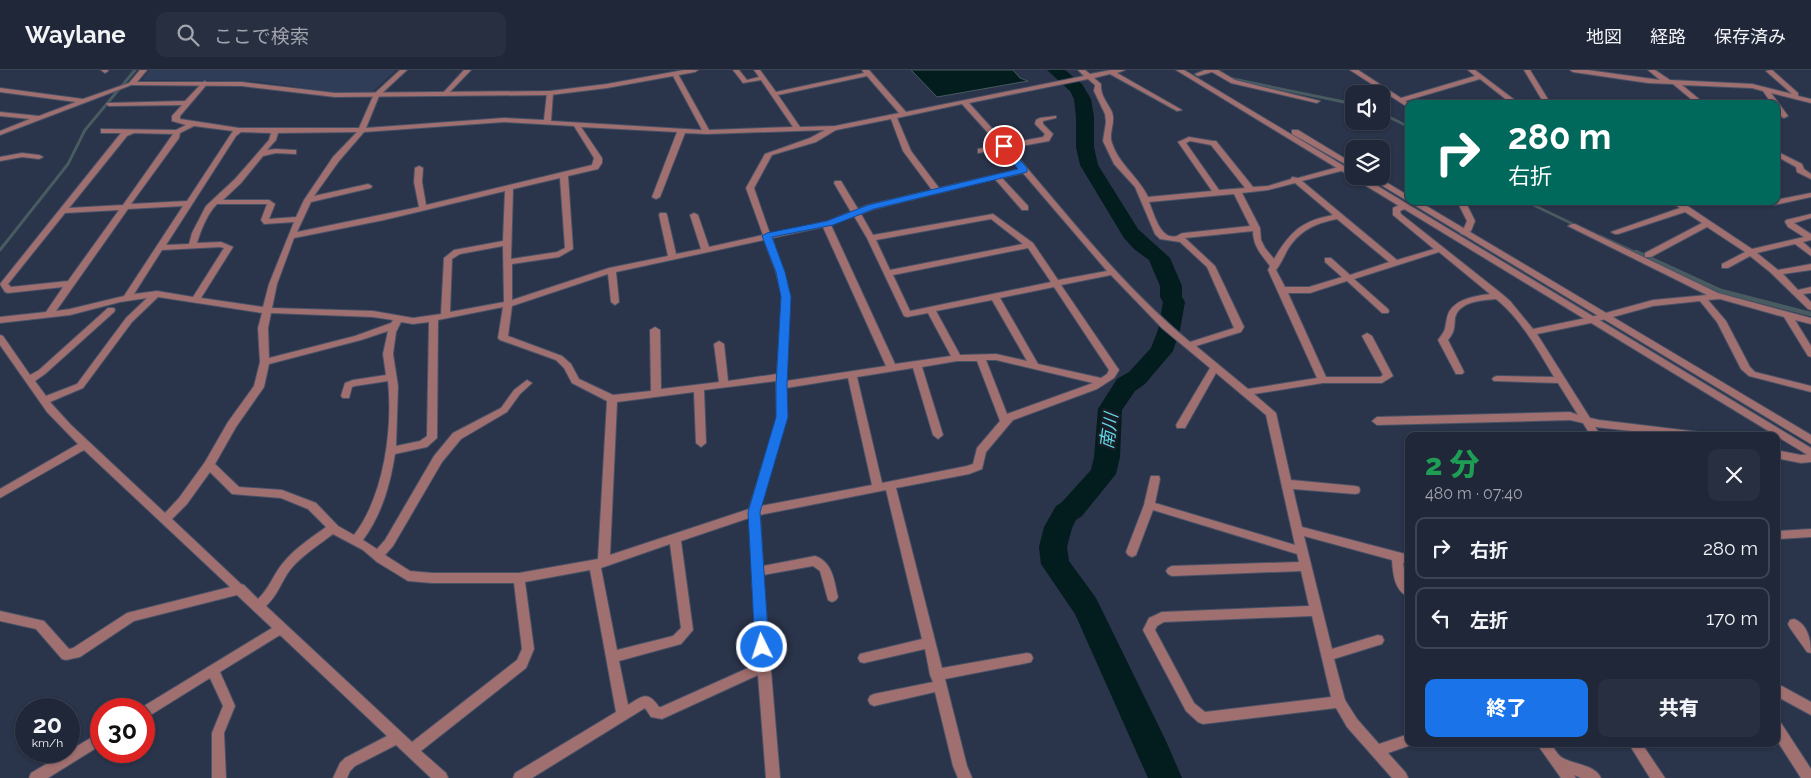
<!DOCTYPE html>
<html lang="ja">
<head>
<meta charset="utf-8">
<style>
	body { margin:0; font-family:Raleway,"Noto Sans JP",sans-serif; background:#282f40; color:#f1f3f6; height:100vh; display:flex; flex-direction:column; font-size:19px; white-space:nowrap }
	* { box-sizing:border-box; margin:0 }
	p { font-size:16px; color:#a2a5ae }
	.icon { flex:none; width:28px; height:28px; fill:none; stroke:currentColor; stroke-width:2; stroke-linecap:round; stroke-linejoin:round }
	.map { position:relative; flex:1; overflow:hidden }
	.side { position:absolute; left:1405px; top:362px; width:375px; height:315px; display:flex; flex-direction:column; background:#202738; border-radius:10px; box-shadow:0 1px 4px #0004,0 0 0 1px #3d4453 }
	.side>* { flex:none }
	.top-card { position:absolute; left:1405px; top:30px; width:375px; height:105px; border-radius:10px; box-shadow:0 1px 4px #0004,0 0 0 1px #3d4453; background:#00695c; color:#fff; overflow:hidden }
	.fabs { position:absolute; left:1345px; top:15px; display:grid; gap:10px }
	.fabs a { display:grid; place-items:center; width:45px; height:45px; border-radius:10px; background:#202738; box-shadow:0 1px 4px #0004,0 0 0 1px #3d4453; font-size:25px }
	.speed { position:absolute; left:15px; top:628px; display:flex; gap:10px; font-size:25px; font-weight:700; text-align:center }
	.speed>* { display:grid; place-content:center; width:65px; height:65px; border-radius:50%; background:#202738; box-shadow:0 1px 4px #0004,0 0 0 1px #3d4453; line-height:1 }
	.speed small { font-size:12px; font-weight:400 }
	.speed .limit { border:8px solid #d22; background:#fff; color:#111 }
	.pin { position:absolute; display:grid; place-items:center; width:42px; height:42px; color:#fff; margin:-21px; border:2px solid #fff; border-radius:50%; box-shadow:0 1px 5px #0007 }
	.me { position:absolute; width:55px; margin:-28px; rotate:356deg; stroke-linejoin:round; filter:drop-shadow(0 0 4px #0008) }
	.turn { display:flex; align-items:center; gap:18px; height:105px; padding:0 20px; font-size:22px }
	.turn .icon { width:65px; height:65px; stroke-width:2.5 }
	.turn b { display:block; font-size:35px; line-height:42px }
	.round { display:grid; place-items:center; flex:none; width:52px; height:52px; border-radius:10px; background:#282f40 }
	.head { display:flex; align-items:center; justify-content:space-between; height:85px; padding:0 20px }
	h1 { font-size:30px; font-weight:800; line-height:38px; color:#1e9e55 }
	.action { display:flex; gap:10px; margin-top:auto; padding:10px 20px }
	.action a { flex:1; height:58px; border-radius:10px; background:#1a73e8; color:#fff; font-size:20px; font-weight:800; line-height:58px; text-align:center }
	.action a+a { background:#282f40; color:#f1f3f6 }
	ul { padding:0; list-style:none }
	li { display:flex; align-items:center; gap:15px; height:62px; margin:0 10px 8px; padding:0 10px; border:2px solid #3d4453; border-radius:10px }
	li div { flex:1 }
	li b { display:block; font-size:19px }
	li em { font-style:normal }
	header { display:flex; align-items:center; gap:30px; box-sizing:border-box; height:70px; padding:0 25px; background:#202738; border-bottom:1px solid #3d4453 }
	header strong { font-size:24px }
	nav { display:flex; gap:28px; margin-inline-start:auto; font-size:18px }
	.search { width:350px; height:45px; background:#282f40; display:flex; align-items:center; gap:12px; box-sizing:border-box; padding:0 18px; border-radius:10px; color:#a2a5ae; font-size:19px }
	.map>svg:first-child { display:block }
</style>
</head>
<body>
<header>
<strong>Waylane</strong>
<div class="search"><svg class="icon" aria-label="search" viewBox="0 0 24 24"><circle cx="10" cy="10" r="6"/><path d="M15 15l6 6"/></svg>ここで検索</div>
<nav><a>地図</a><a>経路</a><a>保存済み</a></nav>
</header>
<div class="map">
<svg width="1811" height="708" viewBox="0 0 1811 708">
	<rect width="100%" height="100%" fill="#2a344a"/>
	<!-- built -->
	<path fill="#303d59" d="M150,0H396L373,21L368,22H334L254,11L144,10L143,8Z"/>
	<!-- water -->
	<path fill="#031c1e" stroke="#485b61" d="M911,0H1013L1020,8L1028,11L937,27Z"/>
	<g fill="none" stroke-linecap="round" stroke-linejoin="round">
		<!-- stream-far1 -->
		<path stroke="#485b61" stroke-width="3" d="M1228,8L1354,34
			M1381,43L1409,57
			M1525,131L1577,156
			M1600,166L1639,184
			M0,180L68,94L85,60L135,0"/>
		<!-- stream -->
		<path stroke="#485b61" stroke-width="4.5" d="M1636,182L1721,221L1811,244"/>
		<!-- river -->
		<path fill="#031c1e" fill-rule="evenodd" d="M1047,0H1065L1082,14L1091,29L1094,47V77L1098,95L1138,159L1170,188L1182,216V227L1185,232L1180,260L1173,281L1145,314L1135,321L1122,340L1120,387L1116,404L1082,446L1076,450L1072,458L1067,477L1069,491L1096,528L1166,671L1182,708H1148L1075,544L1041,494L1039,477L1044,457L1056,436L1062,432L1091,400L1094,387L1098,339L1117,309L1129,302L1151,278L1158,260L1163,232L1160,227V216L1149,190L1134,179L1124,168L1080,95L1076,77V47L1074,29L1070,21Z"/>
		<!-- minor casing -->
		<g stroke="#485267" stroke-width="2">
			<path id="minor" d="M101,0H108V1L105,3Z
				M400,0H407L379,26L366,58L504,48L544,50L547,23L550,21L553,23L551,51L702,60L672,4L675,2L678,4L709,60L793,57L761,10L743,13L733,0H739L747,10L759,7L754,0H760L776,22L864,3L862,0H869L906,42L1084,6L1078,0H1085L1090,4L1111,0H1125L1117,3L1182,40L1177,41L1110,4L1094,8L1101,14C1100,25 1107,32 1112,42C1116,53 1108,63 1112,73C1119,95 1139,107 1148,127L1212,121L1178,72L1189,67L1213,71H1216L1253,117L1268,116L1291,109L1292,107L1298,108L1342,96H1345V100L1302,111L1397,190L1434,179L1393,145V138L1401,134H1407V138L1400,141L1401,144L1502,224L1510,231L1533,259L1591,247L1653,230L1707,225L1568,156L1572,154H1575L1718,223L1811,248V254L1795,250L1811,276V287L1808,286L1784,247L1720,229L1708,230L1726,251L1750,297L1755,302L1811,316V322L1749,306L1741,299L1717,252L1700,231L1653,236L1591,253L1537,264L1590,348L1599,350L1699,362L1703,363L1704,366H1677L1595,357L1601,366H1591L1583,353L1570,350L1377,355L1372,351L1377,347L1570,342L1578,345L1558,313L1494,311L1492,309L1494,307L1497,306L1554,307C1538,280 1521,249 1496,229C1483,230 1459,231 1455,248C1454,259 1455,261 1448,270L1464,302L1462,304H1456L1438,270C1447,258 1444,261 1447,248C1451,229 1475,226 1490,224L1439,182L1354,209L1388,239L1389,241L1388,243H1382L1347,211L1310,223H1288L1326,307H1380L1383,305L1362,266L1367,263L1372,266L1393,306L1382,313H1323L1254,324L1276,343L1291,410L1355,416L1359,417L1360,420L1359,423L1355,424L1293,419L1302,457L1409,485V495L1403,493C1405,506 1409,514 1409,527C1394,521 1393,503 1392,490L1304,466L1332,579L1378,565L1382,566L1384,570L1382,574L1334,589L1345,630L1357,649L1379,674L1409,664V674H1414L1388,683L1406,703L1408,708H1392L1347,657L1336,638L1203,654L1198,652L1186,641L1143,560L1149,548L1162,542L1309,536L1301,501L1172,506L1168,504L1166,501L1168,498L1172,496L1299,492L1297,484L1153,440L1136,485L1132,487L1128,485L1126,482L1144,435L1150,409L1151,406H1159L1160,409L1155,433L1295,475L1266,345L1216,303L1185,358H1177L1176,355L1210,298L1162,258L1111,205L1061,215L1119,300L1114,308L1097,319L1013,350L986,382L982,399L969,404L896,418L942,598L1027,583L1031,584L1033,588L1031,592L1027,593L945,609L967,696L972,708H958L953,696L935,622L874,636L870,634L868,630L870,626L874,624L933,612L930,605L925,579L864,593L860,592L858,588L860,584L864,583L922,569L886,420L760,445L763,496L815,486C833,492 834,511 838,527L836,530L832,532L828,530L820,501L813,496L763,505L780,708H766L758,605L662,649L651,647L645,638L532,708H513L515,703L616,642L590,500L525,512L534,579L526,598L421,681L446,703L448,708H431L396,675L355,696L350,701L347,708H333L340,693L345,688L387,666L280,565L220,602L235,636L224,663L226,708H212V663L223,636L210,608L149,646L144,648V639H139L272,558L237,525L134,551L80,587L66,590L62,589L36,559L0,551V541L44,551L69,579L73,578L127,543L230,517L84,380L0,428V419L78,374L47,342L0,275V265L3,266L30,305L39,300L108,238H114L115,240L114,242L45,304L35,311L46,326L77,314L126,248L147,228L120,232L70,245L0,253V247L46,242L63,217L8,223L5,222L0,214L121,63H101V59L176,60L186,55L172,51V46L182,35L109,36L106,34L107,33L185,31L203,12L205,11L208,13L180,46V49L239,58H359L374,24ZM867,6L899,43L835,56L800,57L778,25ZM1088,9L1095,15L1094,21L1105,44L1106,52L1103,71L1114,94L1135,117L1155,164L1160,169L1180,172L1207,197L1234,258L1190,272C1122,216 1067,144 1010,78L1049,71L1053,64L1043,54V51L1056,48V46L1040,48L1036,50L1035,54L1045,64L1043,67L1006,74L969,33ZM962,34L999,75L978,79V83L1003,79L1020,99L939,118L911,81L897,48ZM891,49L903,81L932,120L868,135L858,139L841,111H835L834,113L851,142L828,151L770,164L754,118L772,85L816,72L836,60ZM504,52L574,56L594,88L592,95L426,135L422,112L423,98L419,96L415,98L414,112L419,137L297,162L311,132L371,118L372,116L368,114L314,126L339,91L364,62ZM194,56L233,61L187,131L131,134L179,68L180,63ZM581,57L677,62L652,127L656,129L660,127L685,63L707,64L825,60L810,68L765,84L746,118L763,165L709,177L698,145L694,143L690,145L701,179L676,184L667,145L666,143H660L659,145L668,186L609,198L512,230V194L559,187L573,179L568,106L598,99L602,93V88ZM241,62L271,63L269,70L235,109L206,136L192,163L189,174L166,175L236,66ZM357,62L333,87L304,130L296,147L269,149L275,134L269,130H223L241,113L263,86L276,83L296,84V80H293L276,79L267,80L276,70L278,63ZM134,63L173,64L123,135L69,138L127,66ZM1190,71L1211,75L1245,118L1219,120L1186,73ZM1023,103L1107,201L1058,210L1033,173L993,144L873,165L861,144L874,139L995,109L1022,140H1028V136L1002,108ZM560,108L565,178L557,182L511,189L513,119ZM1295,113L1333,145C1301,151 1290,162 1274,189L1265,178L1261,170L1260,158L1242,123L1268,120ZM505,121L503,171L454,180L444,188L441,244L413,248L373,241L272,238L277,214L294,168L384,150ZM1234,124L1250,156L1184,163C1181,163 1179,165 1177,166C1160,171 1154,143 1149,132ZM217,134H267L261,150L264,154L294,152L269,214L263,237L201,228L233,177L221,172L197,173C201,160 207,144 217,134ZM183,136L124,226L70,239L56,241L128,139ZM119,140L68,211L11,217L8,214L65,143ZM854,146L867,168L904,246L907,247L928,243L951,286L895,294L831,155ZM991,149L1023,174L890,200L876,170ZM1337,149L1389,192L1350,205L1331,188H1325V192L1342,207L1309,217H1285L1276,200C1281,194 1284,186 1288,179C1300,160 1316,153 1337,149ZM823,157L886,296L786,311L790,227L784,202L772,168ZM1253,161C1253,176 1261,184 1270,196L1268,200L1317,308L1248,319L1196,276L1241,262L1244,257L1215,196L1185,168ZM764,170L776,202L782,227L777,304L728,311L724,274L719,271L714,274L719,312L661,319L660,260L655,257L650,260L651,321L613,325L579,309L571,294L562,286L508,266L512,236L608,204L611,232L615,235L619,232L616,202ZM503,176L504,232L450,242L452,189L460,184ZM220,177L224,178L193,227L157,221L134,224L162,180ZM1028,178L1051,212L910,241L893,205ZM1054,217L1109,300L1107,304L1101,308L1038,294L1000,228ZM158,227L262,243L258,258L260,292L254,316L228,352L205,392L179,428L165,443L71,355L50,332L83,318L132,252ZM992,230L1027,291L996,284L960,285L936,241ZM503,237L498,268L500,270L556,290L564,298L572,313L607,331L598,489L519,503H432L410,501L385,485L393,476L442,392L461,369L507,342L520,324L532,313L527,310L514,320L501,338L453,363L434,386L385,470L377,479L363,470C382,444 390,415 395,384L427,377L437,368L438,250ZM271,243L373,247L393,250L391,253L355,266L269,288L268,258ZM401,252L413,254L429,252L427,366L420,371L396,376L398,316L393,284L396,262ZM388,261L383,284L386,305L353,310L345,313L341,326L343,328H349L352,317L355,316L388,311C393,359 384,426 354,465L338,456L316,433L282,420L239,417L215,394L236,357L264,317L269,294L361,270ZM986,290H996L1093,313L1007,344ZM957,291H977L1000,351L977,378L973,394L967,396L882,413L857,307L913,298L933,365L938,369L943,365L922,297ZM848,308L872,415L761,436L787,347L786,318ZM776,311L777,347L749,439L610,485L617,332L694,322L696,373L701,377L706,373L704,320ZM210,402L232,424L281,428L308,439L326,457C311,468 294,479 283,493C273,505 269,519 258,529L244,515L241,514L172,449L187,434ZM749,448L757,594L661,637H659C648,621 643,625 628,635L619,591L681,574L693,560L681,471ZM333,464L363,480L377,492L408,511L432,513H514L522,579L517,590L412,672L266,536C278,525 281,512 290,500C302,485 319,475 333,464ZM670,474L681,558L673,566L617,580L601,498ZM1312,546L1331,627L1205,642L1194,633L1155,560L1157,556L1164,552Z
				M464,0H471L446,26H442V24Z
				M1205,0H1218L1235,10L1320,31L1317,33L1231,13L1212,2L1198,6L1195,4Z
				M1350,0H1358L1401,28L1475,6L1468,0H1475L1520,34H1512L1480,9L1405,31L1410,34H1409V38Z
				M1524,0H1530L1549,31L1548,32L1521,34L1524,32L1542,30Z
				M1570,0H1587L1660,10L1648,0H1655L1670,10L1752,14L1792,24L1766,1L1772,0L1798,23V26L1811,29V33L1771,23L1788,46L1784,48L1782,47L1776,40V34H1772L1763,21L1752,18L1682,15L1705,34H1697L1673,14L1648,13L1573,2Z
				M129,13L134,14L0,65V61L30,49L0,46V42L39,46L76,32L0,22V18L83,29Z
				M1776,81L1802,94L1804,99L1811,104V109L1797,102L1796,97L1776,86Z
				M22,83L39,85L43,87L39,89L22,87L0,91V87Z
				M1811,123V127L1774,135L1770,133L1771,131Z
				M1457,131H1465L1475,151L1471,161L1464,165L1460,163L1464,158L1467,151Z
				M1670,131H1680L1752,179L1804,167L1788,157L1785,152L1786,150L1811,144V148L1794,153L1811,164V170L1803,172L1811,179V186L1795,174L1757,183L1778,200L1811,194V200L1783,204L1798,220L1811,217V223L1803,224L1811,232V240L1808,239L1770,202L1750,186L1728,198H1722V194L1745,182L1707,157L1651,187H1645V183L1702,153L1685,142L1618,164H1615L1611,162L1680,138Z
				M1776,380L1801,385L1811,384V392L1801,393L1776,388Z
				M1811,459V467L1776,469V461Z
				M1794,549C1808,554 1811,571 1811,583L1807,582L1790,558L1788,554L1790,550Z
				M1776,613L1811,632V645L1776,626Z
				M1776,651L1781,653L1811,699V708H1801L1776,669Z
				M101,662V675L48,708H29L31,703Z
				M1537,674H1551C1554,678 1557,684 1561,687C1573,695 1595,694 1601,708H1581L1574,705L1576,708H1561Z
				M1629,674H1642L1665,708H1650Z"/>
		</g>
		<!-- tertiary casing -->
		<g stroke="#485267" stroke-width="2">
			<path id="tertiary" d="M140,0H147L137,12H242L335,23L550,21L607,14L684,0H698L695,2L607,18L550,25L335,27L242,16L129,15V13Z
				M1176,0H1184L1354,102V106H1361L1811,378V387Z
				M1292,60H1298L1354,94V99L1292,64Z
				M1366,106H1376L1409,126V131H1418L1811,365V374Z"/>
		</g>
		<!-- minor -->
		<use href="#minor" fill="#a06f70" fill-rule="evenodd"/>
		<!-- tertiary -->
		<use href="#tertiary" fill="#a06f70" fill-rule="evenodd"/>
	</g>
	<!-- route -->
	<path fill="#1a73e8" stroke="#114b97" d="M1001,75H1007L1027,98V102L874,139L833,155L772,167L785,202L791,227L787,315L788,347L760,442L769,577L767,581L762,583L757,581L755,577L748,442L776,347V315L781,227L776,202L762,166L767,163L827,151L868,135L1018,99L1001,78Z"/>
	<g text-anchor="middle" stroke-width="5" stroke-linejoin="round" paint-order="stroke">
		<!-- water labels -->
		<g font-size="18" font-style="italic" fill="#5fd8e3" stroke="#171c26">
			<text transform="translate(1109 361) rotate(-82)" y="6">南川</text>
		</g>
	</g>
</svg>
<div class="fabs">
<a><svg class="icon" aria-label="sound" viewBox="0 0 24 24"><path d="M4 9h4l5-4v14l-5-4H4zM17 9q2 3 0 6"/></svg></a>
<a><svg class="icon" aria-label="layers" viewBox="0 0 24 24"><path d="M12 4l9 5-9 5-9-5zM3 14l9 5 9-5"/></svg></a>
</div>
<div class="speed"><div>20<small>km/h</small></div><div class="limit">30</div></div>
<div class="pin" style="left:1004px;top:76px;background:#d93025"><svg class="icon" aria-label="arrive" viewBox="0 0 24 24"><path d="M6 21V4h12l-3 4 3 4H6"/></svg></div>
<svg class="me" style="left:762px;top:577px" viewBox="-20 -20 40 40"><circle r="17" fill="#1a73e8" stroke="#fff" stroke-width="3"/><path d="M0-11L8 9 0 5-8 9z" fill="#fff"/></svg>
<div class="top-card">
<div class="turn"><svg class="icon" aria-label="right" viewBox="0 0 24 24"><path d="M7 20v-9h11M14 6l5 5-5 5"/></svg><div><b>280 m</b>右折</div></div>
</div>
<section class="side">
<div class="head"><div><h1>2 分</h1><p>480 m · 07:40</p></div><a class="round"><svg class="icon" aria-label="close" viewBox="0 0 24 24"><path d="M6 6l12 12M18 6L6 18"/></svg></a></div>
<ul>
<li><svg class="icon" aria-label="right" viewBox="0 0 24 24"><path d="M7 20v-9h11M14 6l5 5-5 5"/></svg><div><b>右折</b></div><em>280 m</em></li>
<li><svg class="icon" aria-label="left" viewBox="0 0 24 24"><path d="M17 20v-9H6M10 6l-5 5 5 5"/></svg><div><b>左折</b></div><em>170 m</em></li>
</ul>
<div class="action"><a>終了</a><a>共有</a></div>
</section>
</div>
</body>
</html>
